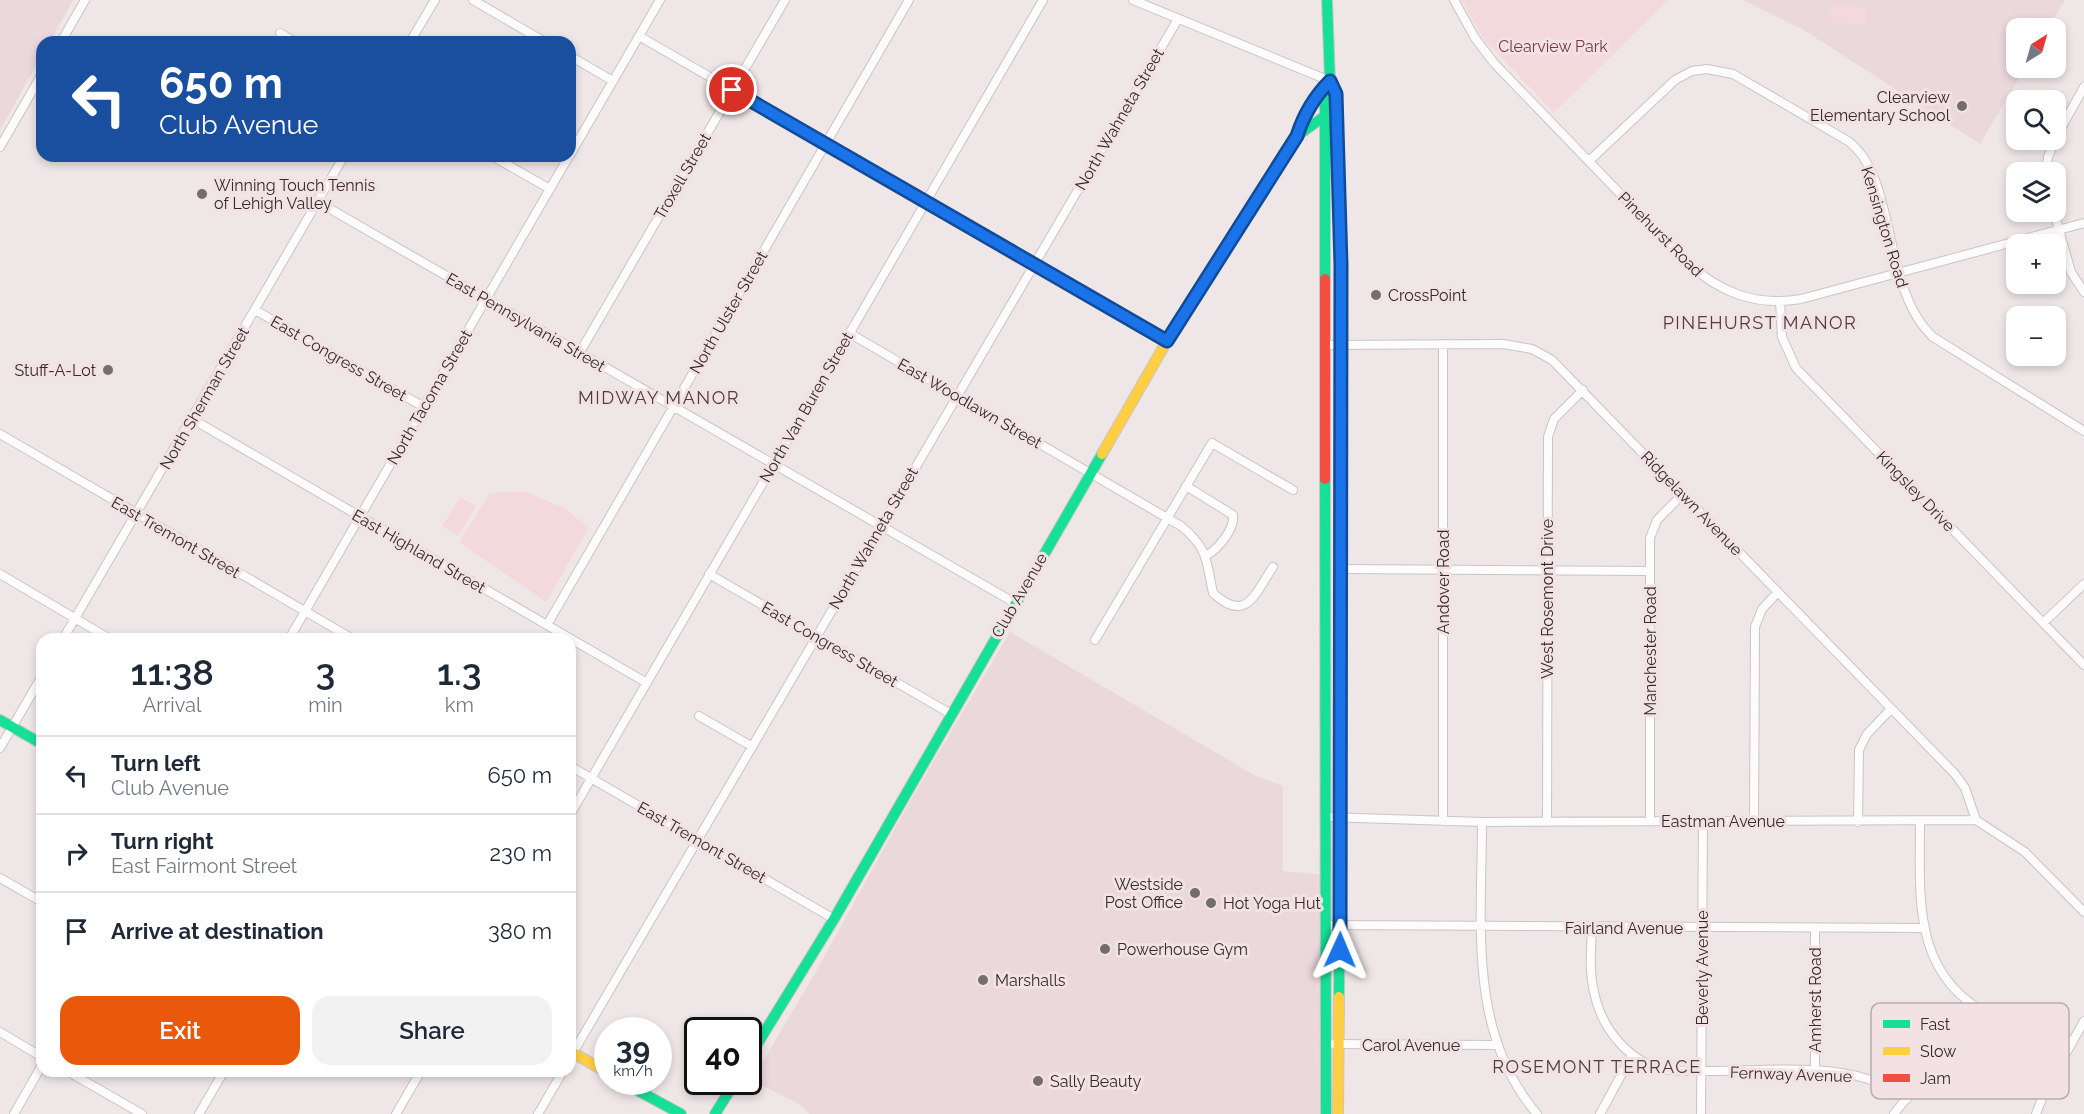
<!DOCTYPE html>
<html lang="en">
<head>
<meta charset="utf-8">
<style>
	body { margin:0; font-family:Raleway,sans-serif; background:#f2f2f3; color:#1f2937; height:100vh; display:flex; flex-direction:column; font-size:22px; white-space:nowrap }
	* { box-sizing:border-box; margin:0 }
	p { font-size:20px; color:#747a83 }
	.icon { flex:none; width:33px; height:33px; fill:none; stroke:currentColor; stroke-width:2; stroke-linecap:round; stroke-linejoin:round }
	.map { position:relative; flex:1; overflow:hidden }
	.drawer { position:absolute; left:36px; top:633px; width:540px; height:444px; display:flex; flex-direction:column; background:#fff; border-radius:18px; box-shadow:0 3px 9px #0003 }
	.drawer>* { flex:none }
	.top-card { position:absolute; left:36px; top:36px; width:540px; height:126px; border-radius:18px; box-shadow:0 3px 9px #0003; background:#1a4fa0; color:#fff; overflow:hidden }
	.needle { width:39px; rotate:37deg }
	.tools { position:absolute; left:2006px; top:18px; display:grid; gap:12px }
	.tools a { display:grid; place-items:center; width:60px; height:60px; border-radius:12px; background:#fff; box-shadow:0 3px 9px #0003; font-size:30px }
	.speed { position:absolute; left:594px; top:1017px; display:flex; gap:12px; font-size:30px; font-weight:700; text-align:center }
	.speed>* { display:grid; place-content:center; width:78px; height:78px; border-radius:50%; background:#fff; box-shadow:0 3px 9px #0003; line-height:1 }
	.speed small { font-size:15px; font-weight:400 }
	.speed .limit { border:3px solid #111; border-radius:9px; background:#fff; color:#111 }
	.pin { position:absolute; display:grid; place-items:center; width:51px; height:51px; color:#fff; margin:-26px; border:3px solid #fff; border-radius:50%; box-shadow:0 2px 6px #0007 }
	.me { position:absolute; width:66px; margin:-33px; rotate:1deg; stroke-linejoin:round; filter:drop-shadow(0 0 4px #0008) }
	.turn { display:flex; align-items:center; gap:21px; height:126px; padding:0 24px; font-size:27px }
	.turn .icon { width:78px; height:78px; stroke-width:2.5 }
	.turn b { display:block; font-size:42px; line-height:51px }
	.eta { display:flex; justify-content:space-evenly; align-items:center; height:102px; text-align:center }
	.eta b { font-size:36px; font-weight:600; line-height:42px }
	.button { display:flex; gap:12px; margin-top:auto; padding:12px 24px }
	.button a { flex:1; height:69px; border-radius:18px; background:#ea580c; color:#fff; font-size:24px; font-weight:600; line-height:69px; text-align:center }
	.button a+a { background:#f2f2f3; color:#1f2937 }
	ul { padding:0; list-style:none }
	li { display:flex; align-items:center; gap:18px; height:78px; padding:0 24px; border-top:2px solid #e0e1e3 }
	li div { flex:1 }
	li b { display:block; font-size:22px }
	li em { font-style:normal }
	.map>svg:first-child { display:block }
</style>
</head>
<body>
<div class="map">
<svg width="2084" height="1114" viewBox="0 0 2084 1114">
	<rect width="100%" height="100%" fill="#efe6e7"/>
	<!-- built -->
	<path fill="#ead8db" d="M0,0H73L50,42H42V55L0,130Z
		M1743,0H2065L2048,28H2016V68H2025L1980,144L1804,30Z
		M1010,632L1256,776L1283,786V871L1324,875L1321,1114H810L799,1104L752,1080L814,975L912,798Z"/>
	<!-- green -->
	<path fill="#f3d9dc" d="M1462,0H1668L1554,113L1482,37Z
		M1832,5L1867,8L1865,25L1830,22Z
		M524,491L564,508L589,528L546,602L459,542L490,493Z
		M460,497L476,506L458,536L442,526Z"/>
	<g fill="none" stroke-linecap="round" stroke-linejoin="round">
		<!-- street casing -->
		<g stroke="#cbc4c5" stroke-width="10">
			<path id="street" d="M473,0L545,42
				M1133,0L1330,81
				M1454,0L1475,38L1494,63L1685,261C1719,292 1755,307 1801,299L2084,223
				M280,33L295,42
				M639,36L1167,341
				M61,42L85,0
				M410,42L435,0
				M570,56L613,81
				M2055,139L2084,87
				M0,147L42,74
				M570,155L660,0
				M492,156L550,189
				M1589,161L1675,80L1692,71L1707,69L1733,74L1848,141C1898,178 1881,289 1933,337L2084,431
				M2046,172L2048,157L2055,140
				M318,202L1015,603
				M2054,212L2071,272L2084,292
				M1780,301L1782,337L1796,368L2084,665
				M255,310L424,407
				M849,333L1181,526C1209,549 1206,561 1213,593C1246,624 1255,594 1273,567
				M1443,344V821
				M1325,345L1503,344L1532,349L1552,360L1955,774L1965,788L1976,820
				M580,352L785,0
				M192,419L647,683
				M0,434L353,639
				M1186,486L1233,515C1235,529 1218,549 1207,555
				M1342,569L1650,571
				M0,574L110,639
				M709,574L951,714
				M2043,623L2084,584
				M547,625L909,0
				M63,639L344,156
				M289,639L569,156
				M1095,640L1212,443L1293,490
				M699,716L751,746
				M0,748L42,676
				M570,766L834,919
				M570,815L1043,0
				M1327,817L1482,822L1976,820L2025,852L2084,912
				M1547,821L1548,437L1554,419L1583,390
				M1650,821V538L1657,520L1683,494
				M1920,821C1920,898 1911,978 1994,1017C2020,1028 2048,1028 2072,1042
				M1482,822C1482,922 1467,1032 1537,1114
				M1754,822L1755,627L1762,609L1778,592
				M1858,822L1859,750L1867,734L1891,709
				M0,878L42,902
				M1326,925L1923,928
				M1592,928C1591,949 1589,971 1594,992C1601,1027 1627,1061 1663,1069C1679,1072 1697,1071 1713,1071C1775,1071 1856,1059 1907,1099
				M0,1032L42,1057
				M1334,1044L1495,1045
				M570,1058L1178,19
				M67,1071L142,1114
				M1815,1072V928
				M14,1114L42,1065
				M199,1114L224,1071
				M396,1114L421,1071
				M538,1114L563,1071
				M1600,1114L1632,1055
				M1701,1114L1703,821
				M1894,1114L1933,1064L1969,1002
				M2036,1114L2045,1091L2084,1021"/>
		</g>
		<!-- fast casing -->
		<g stroke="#cbc4c5" stroke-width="12">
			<path id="fast" d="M1297,136L1329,113
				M1325,279V94L1330,81L1327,0
				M1325,479L1326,1114
				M0,720L42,744
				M1339,997L1342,528
				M748,1059L834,919L1102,454
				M622,1082L681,1114
				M715,1114L735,1082"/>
		</g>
		<!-- slow casing -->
		<g stroke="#cbc4c5" stroke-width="12">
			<path id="slow" d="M1340,244L1342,528
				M1102,454L1167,341L1297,136L1310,106L1330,81
				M570,1051L608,1073
				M1338,1114L1339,997"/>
		</g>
		<!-- jam casing -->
		<g stroke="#cbc4c5" stroke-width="12">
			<path id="jam" d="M1330,81L1336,94L1337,108L1340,244
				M1325,279V479"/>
		</g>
		<!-- street -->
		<use href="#street" stroke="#fdfbfb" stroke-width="8"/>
		<!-- fast -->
		<use href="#fast" stroke="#16e098" stroke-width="10"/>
		<!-- slow -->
		<use href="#slow" stroke="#ffcf43" stroke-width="10"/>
		<!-- jam -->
		<use href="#jam" stroke="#f24e42" stroke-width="10"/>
	</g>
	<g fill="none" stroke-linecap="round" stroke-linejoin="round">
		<!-- route casing -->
		<g stroke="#114b97" stroke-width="15">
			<path id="route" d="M732,90L1167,341L1297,136C1304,114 1314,97 1330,81L1336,94L1341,265L1340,950"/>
		</g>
		<!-- route -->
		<use href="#route" stroke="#1a73e8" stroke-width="10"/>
	</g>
	<!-- markers -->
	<g fill="#746c6d" stroke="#f3e2e4" stroke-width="2">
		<circle cx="1962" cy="106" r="6"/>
		<circle cx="202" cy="194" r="6"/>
		<circle cx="1376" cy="295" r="6"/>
		<circle cx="108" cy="370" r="6"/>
		<circle cx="1195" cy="893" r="6"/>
		<circle cx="1211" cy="903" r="6"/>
		<circle cx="1105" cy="949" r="6"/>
		<circle cx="983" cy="980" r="6"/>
		<circle cx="1038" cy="1081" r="6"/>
	</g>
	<g text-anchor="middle" stroke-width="6" stroke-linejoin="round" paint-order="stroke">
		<!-- park labels -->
		<g font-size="16" fill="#7d3646" stroke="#f3e2e4">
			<text x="1553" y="52">Clearview Park</text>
		</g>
		<!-- poi labels -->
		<g font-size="16" fill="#322b2c" stroke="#f3e2e4" text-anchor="start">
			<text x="1950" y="103" text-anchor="end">Clearview<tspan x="1950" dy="18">Elementary School</tspan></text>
			<text x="214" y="191">Winning Touch Tennis<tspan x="214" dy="18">of Lehigh Valley</tspan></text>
			<text x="1388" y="301">CrossPoint</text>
			<text x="96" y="376" text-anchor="end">Stuff-A-Lot</text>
			<text x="1183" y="890" text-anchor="end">Westside<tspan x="1183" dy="18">Post Office</tspan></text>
			<text x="1223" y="909">Hot Yoga Hut</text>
			<text x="1117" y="955">Powerhouse Gym</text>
			<text x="995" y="986">Marshalls</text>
			<text x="1050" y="1087">Sally Beauty</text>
		</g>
		<!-- street labels -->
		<g font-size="16" fill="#322b2c" stroke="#f3e2e4">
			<text transform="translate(1119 119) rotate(-60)" y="6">North Wahneta Street</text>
			<text transform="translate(682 176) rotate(-60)" y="6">Troxell Street</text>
			<text transform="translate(1885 227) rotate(73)" y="6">Kensington Road</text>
			<text transform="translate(1661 234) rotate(45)" y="6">Pinehurst Road</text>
			<text transform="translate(728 312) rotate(-60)" y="6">North Ulster Street</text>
			<text transform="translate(526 322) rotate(30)" y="6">East Pennsylvania Street</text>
			<text transform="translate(339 358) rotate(30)" y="6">East Congress Street</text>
			<text transform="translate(429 397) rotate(-60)" y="6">North Tacoma Street</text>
			<text transform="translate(204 398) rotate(-60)" y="6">North Sherman Street</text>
			<text transform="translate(970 403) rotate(30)" y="6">East Woodlawn Street</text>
			<text transform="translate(806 407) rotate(-60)" y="6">North Van Buren Street</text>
			<text transform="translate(1916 491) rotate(46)" y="6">Kingsley Drive</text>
			<text transform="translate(1692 503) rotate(46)" y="6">Ridgelawn Avenue</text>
			<text transform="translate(176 537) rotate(30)" y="6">East Tremont Street</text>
			<text transform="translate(873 538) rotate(-60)" y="6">North Wahneta Street</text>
			<text transform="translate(419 551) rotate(30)" y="6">East Highland Street</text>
			<text transform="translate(1443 582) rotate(-90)" y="6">Andover Road</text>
			<text transform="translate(1019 595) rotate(-60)" y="6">Club Avenue</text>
			<text transform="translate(1547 599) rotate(-90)" y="6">West Rosemont Drive</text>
			<text transform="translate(830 644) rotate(30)" y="6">East Congress Street</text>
			<text transform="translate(1650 651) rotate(-90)" y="6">Manchester Road</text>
			<text x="1723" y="827">Eastman Avenue</text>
			<text transform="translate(702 842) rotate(30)" y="6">East Tremont Street</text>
			<text x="1624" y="934">Fairland Avenue</text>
			<text transform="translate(1702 968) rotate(-90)" y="6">Beverly Avenue</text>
			<text transform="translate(1815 1000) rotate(-90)" y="6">Amherst Road</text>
			<text x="1411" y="1051">Carol Avenue</text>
			<text transform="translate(1791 1074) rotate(2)" y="6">Fernway Avenue</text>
		</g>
		<!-- neighbourhood labels -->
		<g font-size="18" letter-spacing="1.5" fill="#4b3f40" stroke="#f3e2e4">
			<text x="1760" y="329">PINEHURST MANOR</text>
			<text x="659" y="404">MIDWAY MANOR</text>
			<text x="1597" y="1073">ROSEMONT TERRACE</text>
		</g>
	</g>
	<!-- legend -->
	<rect x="1871" y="1003" width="198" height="96" rx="9" fill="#f3e2e4" stroke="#b9abad" stroke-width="1.5"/>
	<rect x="1883" y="1020" width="27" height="8" fill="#16e098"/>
	<rect x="1883" y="1047" width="27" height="8" fill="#ffcf43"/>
	<rect x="1883" y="1074" width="27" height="8" fill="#f24e42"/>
	<g font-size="16" fill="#322b2c">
		<text x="1920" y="1030">Fast</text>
		<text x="1920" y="1057">Slow</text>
		<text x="1920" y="1084">Jam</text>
	</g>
</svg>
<div class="tools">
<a><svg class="needle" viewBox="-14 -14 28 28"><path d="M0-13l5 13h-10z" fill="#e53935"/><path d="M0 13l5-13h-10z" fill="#747a83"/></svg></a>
<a><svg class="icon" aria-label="search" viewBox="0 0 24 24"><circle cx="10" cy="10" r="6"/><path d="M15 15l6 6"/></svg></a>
<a><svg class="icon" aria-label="layers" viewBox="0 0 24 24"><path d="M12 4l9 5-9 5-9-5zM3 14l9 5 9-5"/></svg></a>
<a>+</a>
<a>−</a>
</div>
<div class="speed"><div>39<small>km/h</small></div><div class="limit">40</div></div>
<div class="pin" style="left:732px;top:90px;background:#d93025"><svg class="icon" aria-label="arrive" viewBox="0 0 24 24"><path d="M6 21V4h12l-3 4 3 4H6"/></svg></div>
<svg class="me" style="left:1340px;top:950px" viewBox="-20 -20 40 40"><path d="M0-17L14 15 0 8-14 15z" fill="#1a73e8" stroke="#fff" stroke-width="4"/></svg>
<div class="top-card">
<div class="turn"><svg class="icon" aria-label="left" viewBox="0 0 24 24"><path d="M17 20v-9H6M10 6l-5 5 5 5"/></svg><div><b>650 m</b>Club Avenue</div></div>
</div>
<section class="drawer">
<div class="eta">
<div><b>11:38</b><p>Arrival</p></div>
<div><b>3</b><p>min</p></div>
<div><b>1.3</b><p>km</p></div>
</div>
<ul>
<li><svg class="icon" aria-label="left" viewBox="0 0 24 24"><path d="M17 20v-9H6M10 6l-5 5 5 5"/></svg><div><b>Turn left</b><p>Club Avenue</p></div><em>650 m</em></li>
<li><svg class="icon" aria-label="right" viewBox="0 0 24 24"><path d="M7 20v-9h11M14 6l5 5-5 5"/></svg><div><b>Turn right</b><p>East Fairmont Street</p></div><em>230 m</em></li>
<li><svg class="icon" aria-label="arrive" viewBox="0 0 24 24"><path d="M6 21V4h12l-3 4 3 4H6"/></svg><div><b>Arrive at destination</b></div><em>380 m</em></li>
</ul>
<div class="button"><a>Exit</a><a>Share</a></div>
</section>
</div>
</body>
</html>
